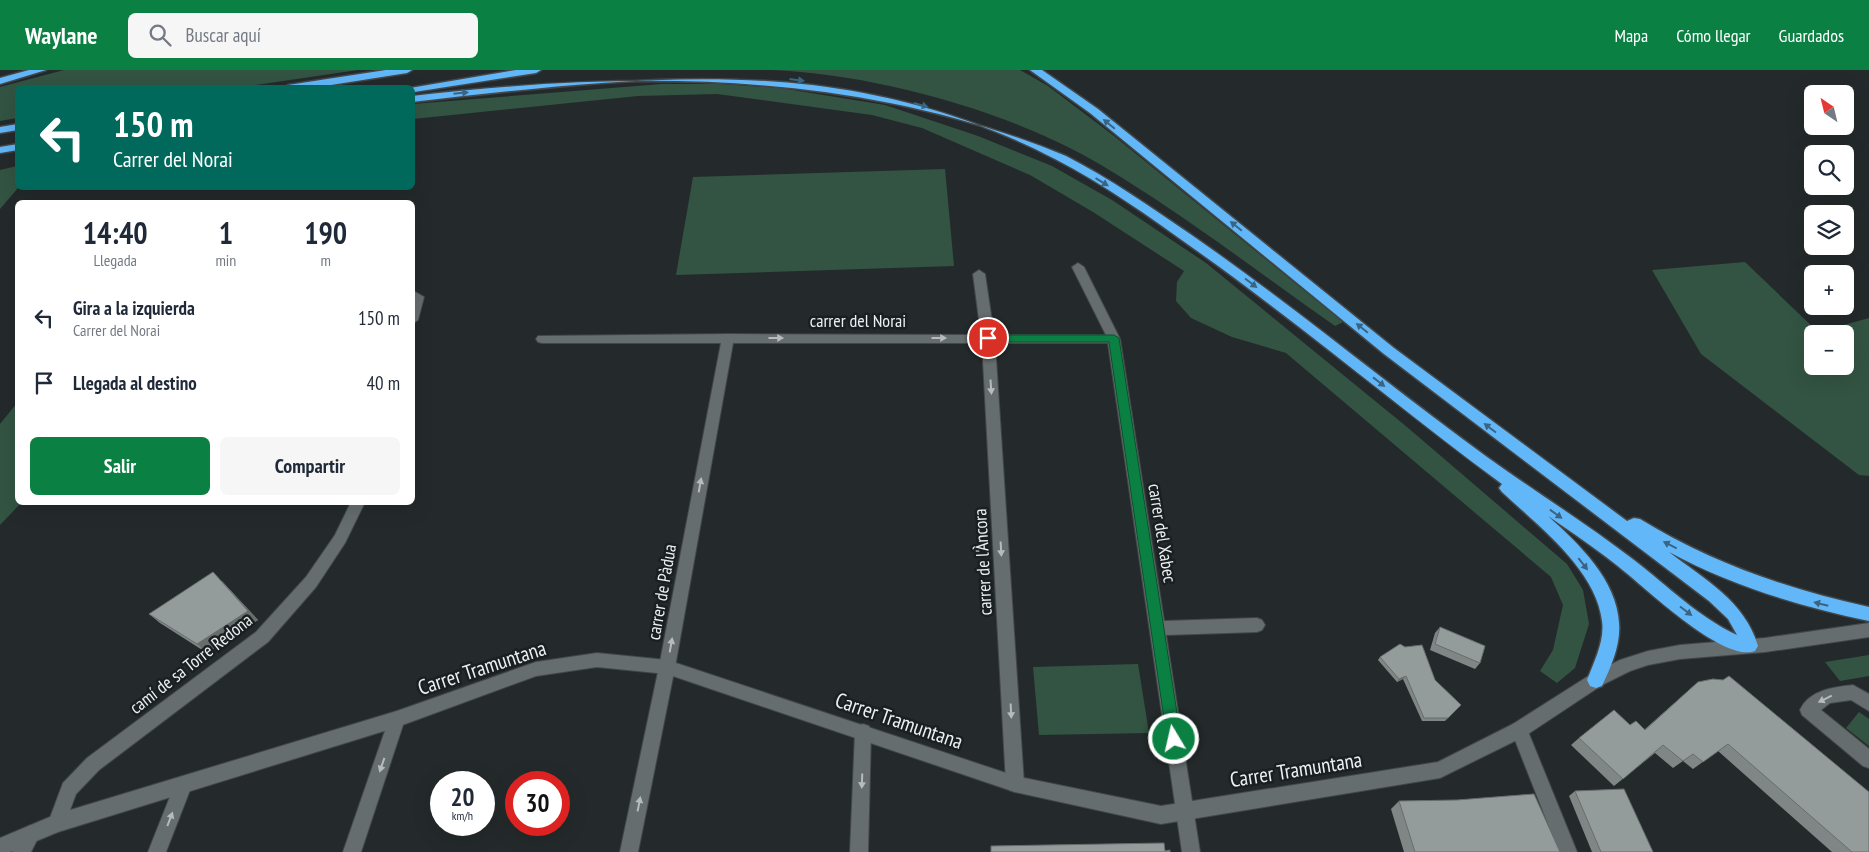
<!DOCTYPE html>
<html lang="es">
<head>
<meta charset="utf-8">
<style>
	body { margin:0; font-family:"PT Sans Narrow",sans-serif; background:#f6f6f7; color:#1f2937; height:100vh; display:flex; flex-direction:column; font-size:19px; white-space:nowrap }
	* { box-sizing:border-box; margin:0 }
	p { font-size:16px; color:#747a83 }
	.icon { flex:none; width:28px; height:28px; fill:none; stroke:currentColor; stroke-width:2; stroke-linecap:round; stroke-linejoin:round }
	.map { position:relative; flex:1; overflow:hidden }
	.details { position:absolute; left:15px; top:130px; width:400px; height:305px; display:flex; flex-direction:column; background:#fff; border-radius:8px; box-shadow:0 5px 20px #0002 }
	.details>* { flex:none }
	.top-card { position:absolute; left:15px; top:15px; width:400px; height:105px; border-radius:8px; box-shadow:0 5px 20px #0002; background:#00695c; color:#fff; overflow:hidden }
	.needle { width:32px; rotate:325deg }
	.tools { position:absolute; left:1804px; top:15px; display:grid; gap:10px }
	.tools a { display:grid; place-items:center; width:50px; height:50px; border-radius:8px; background:#fff; box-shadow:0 5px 20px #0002; font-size:25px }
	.speed { position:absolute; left:430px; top:701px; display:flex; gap:10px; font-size:25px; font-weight:700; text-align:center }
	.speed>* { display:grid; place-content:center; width:65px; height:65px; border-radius:50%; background:#fff; box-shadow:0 5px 20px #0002; line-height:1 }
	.speed small { font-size:12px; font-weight:400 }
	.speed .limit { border:8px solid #d22; background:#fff; color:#111 }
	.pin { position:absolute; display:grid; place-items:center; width:42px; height:42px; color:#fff; margin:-21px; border:2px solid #fff; border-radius:50%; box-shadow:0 1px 5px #0007 }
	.me { position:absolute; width:55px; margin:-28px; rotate:351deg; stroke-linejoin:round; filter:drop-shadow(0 0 4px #0008) }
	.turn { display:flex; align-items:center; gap:18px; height:105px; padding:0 15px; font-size:22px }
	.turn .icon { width:65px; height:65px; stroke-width:2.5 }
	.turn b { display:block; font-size:35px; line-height:42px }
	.eta { display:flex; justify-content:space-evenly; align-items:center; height:85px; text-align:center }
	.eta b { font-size:30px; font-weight:700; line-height:35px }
	.primary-button { display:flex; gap:10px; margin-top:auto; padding:10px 15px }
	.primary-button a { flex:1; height:58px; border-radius:8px; background:#0b8043; color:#fff; font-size:20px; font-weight:700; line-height:58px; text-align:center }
	.primary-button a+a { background:#f6f6f7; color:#1f2937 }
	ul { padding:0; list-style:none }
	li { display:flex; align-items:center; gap:15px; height:65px; padding:0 15px }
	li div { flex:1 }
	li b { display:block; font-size:19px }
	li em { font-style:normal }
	header { display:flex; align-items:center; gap:30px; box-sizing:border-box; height:70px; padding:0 25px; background:#0b8043; color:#fff }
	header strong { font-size:24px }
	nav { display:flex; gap:28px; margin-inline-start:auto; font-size:18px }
	.search { width:350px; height:45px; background:#f6f6f7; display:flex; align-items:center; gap:12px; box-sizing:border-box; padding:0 18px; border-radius:8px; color:#747a83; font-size:19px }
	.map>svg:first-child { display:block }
</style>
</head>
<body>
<header>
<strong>Waylane</strong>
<div class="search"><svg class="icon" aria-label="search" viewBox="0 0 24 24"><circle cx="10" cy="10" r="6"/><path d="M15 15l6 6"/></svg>Buscar aquí</div>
<nav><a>Mapa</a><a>Cómo llegar</a><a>Guardados</a></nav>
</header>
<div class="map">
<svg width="1869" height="782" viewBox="0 0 1869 782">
	<rect width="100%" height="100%" fill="#242a2b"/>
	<!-- green -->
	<path fill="#335443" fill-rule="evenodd" d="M64,0H358L235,18H18L17,48L0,51V17Z
		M772,0H1020L1048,16L1114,66L1343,252L1335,256C1258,202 1182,143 1101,95C1013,42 875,4 772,0Z
		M662,14H720L780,18L885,35L978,66L1052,96L1112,130L1206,193L1407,357L1567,494L1583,520L1589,554L1575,598L1557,613L1540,601L1553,580L1563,535L1551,507L1286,283L1232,267L1191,248L1176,231L1177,212L1184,201L1093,142L1030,105L922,58L872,45L717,24L638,26L413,49V34Z
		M17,96L18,118L0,139V100Z
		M945,99L954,196L676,205L693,107Z
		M1745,192L1818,262L1869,248V406L1859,405L1701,284L1652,200ZM1812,264H1845V296H1812Z
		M17,333L18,432L21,433L0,455V354Z
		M1869,585V606L1840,611L1825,592Z
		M1138,594L1149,663L1039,665L1033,597Z
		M1859,642L1869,649V676L1846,658Z"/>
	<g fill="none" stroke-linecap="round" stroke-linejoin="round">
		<!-- minor casing -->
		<g stroke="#434749" stroke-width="2">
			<path id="minor" d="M1078,193L1084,197L1120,269L1164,551L1257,548L1262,550L1265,555L1262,560L1257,562L1166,565L1200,782H1182L1108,273H995L1024,714L1021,720L1015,722L1009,720L1006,714L982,273H733L675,597L638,782H620L659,597L721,273H542L538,272L536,269L538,266L728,264L981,265L973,204L979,200L985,204L994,265H1106L1072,197Z
				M412,220L424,227L418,250L412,254Z
				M351,432H365L345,473L316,517L268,572L99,700L76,724L63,759L57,762L51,759L48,753L63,713L87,688L256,562L306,507L335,465Z
				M1853,615L1869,624V641L1851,630L1830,633L1821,640L1869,679V698L1863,696L1802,645L1800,640C1809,620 1834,617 1853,615Z
				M397,641L403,644L405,649L361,782H343L389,649L391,644Z
				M1519,652L1525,654L1577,782H1559L1511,660L1513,654Z
				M863,654L869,656L871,662L868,782H850L855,662L857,656Z
				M183,707L189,709L192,715L166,782H148L177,709Z
				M31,755L37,758L40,764L31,782H12L25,758Z"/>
		</g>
		<!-- tertiary casing -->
		<g stroke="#434749" stroke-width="2">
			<path id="tertiary" d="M1869,553V567L1765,582L1680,589L1648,595L1630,601L1602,615L1525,666L1440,708L1161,754L1015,722L667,604L597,597L536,606L397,657L58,762L10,782H0V768L57,744L397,641L536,592L597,583L667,590L1015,706L1161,736L1438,692L1513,654L1590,605L1620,590L1648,581L1680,575L1765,568Z"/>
		</g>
		<!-- motorway casing -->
		<g stroke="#434749" stroke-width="3">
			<path id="motorway" d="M29,0H46L0,14V8Z
				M386,0H412L407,3L312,18H283L288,15Z
				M516,0H541L536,3L414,22L412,18H410Z
				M1030,0H1042L1098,39L1394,278L1627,451L1634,448L1640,449C1712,493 1787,519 1869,537V551C1799,536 1732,516 1669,482C1704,509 1745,531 1758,576L1755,581C1724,593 1649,521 1625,502C1601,482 1574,464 1548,446C1578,473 1617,510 1619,553C1621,574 1611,597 1602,616L1596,618L1590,616L1587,610C1594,592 1605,570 1602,551C1596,499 1537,455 1502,422L1499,418L1502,414C1398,337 1299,253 1193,178C1148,146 1104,114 1055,89C981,50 896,25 812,15C680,0 544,17 412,32V26C637,0 858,0 1066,86C1111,109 1152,138 1193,166C1294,236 1388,315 1487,387C1536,422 1587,454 1634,490C1668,516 1698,547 1737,565L1728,549L1709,531L1384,284L1090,43Z
				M18,54V60L0,63V57Z
				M18,74V80L0,83V77Z"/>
		</g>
		<!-- minor -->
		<use href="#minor" fill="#666d6f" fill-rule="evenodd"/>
		<!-- tertiary -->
		<use href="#tertiary" fill="#666d6f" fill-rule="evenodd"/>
		<!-- motorway -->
		<use href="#motorway" fill="#62b7f8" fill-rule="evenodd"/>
	</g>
	<!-- wall -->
	<path fill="#7f8685" d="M222,511L258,550L207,583L160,553L149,544Z
		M1440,557L1480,593L1475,599L1430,580L1435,563Z
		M1380,587L1435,610L1461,635L1445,651H1422L1403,609L1397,612L1378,590Z
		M1698,612L1869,782H1832L1718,681L1693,699L1683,691L1673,698L1655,683L1614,716L1571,675L1579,668L1630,655L1645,659Z
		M1575,721L1653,782H1592L1569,726Z
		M1399,731L1560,782H1404L1391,739Z"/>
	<!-- shaded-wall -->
	<path fill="#686d6c" d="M213,502L258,550L207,583L197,574Z
		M1406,606L1403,609L1397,612L1399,609Z"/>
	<!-- building -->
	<path fill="#949c9b" stroke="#686d6c" d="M213,502L248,541L197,574L149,544Z
		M1440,557L1485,576L1480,593L1435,574Z
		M1400,574L1405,577L1422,575L1435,610L1461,635L1448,648H1424L1406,606L1399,609L1380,587Z
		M1729,606L1869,722V782H1852L1728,674L1703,692L1693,684L1683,691L1663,675L1623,709L1579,668L1614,640L1630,655L1636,651L1645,660L1698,612L1713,609L1723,610Z
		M1624,719L1653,782H1601L1575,721Z
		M1534,724L1560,782H1415L1399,731L1457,730Z
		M1164,773L1165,781L1170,780V782H991V776Z"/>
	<!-- one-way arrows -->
	<defs><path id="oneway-solid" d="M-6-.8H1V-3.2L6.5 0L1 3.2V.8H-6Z" transform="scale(1.25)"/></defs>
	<g fill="#3a6482">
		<use href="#oneway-solid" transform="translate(797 10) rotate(7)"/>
		<use href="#oneway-solid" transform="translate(461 23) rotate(-6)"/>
		<use href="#oneway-solid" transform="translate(921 35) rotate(16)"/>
		<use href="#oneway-solid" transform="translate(1109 54) rotate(-141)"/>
		<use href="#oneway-solid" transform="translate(1102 112) rotate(31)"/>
		<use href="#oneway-solid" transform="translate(1236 156) rotate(-141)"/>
		<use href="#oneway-solid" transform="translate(1251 213) rotate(37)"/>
		<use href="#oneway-solid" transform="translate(1362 258) rotate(-141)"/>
		<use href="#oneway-solid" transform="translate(1379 312) rotate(38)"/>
		<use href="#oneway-solid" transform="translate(1490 358) rotate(-143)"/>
		<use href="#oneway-solid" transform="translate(1556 444) rotate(36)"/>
		<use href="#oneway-solid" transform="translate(1670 475) rotate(-153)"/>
		<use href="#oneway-solid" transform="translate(1583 494) rotate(52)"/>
		<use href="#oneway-solid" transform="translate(1821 534) rotate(-166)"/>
		<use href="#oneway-solid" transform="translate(1686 541) rotate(37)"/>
	</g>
	<g fill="#b6bcbd">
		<use href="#oneway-solid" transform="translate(776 268)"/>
		<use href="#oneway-solid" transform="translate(939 268)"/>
		<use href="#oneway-solid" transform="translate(991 317) rotate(86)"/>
		<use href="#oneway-solid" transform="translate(700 415) rotate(-80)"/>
		<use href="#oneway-solid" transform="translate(1001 479) rotate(87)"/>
		<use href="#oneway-solid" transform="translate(671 575) rotate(-80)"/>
		<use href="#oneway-solid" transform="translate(1825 629) rotate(154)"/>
		<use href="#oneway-solid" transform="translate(1011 641) rotate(87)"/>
		<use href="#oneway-solid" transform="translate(382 695) rotate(109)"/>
		<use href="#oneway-solid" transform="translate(862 711) rotate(92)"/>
		<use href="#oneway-solid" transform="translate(639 734) rotate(-79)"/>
		<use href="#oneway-solid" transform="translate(170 749) rotate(-69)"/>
	</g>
	<!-- route -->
	<path fill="#0b8043" stroke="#07532c" d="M988,265H1114L1119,268L1181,669L1179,674L1174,676L1169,674L1167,669L1109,272H988L983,268Z"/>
	<g text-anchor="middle" stroke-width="5" stroke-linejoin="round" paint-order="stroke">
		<!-- street labels -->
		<g font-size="18" fill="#ecf0f1" stroke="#1a2022">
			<text x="858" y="257">carrer del Norai</text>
			<text transform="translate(1162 463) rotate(81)" y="6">carrer del Xabec</text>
			<text transform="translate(983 492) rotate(-93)" y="6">carrer de l'Àncora</text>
			<text transform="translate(662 522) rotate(-80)" y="6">carrer de Pàdua</text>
			<text transform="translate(191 594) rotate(-38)" y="6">camí de sa Torre Redona</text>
		</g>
		<!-- near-street labels -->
		<g font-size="21" fill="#ecf0f1" stroke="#1a2022">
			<text transform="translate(482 598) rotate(-18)" y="7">Carrer Tramuntana</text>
			<text transform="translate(899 651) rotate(19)" y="7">Carrer Tramuntana</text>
			<text transform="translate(1296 700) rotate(-9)" y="7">Carrer Tramuntana</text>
		</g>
	</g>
</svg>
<div class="tools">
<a><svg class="needle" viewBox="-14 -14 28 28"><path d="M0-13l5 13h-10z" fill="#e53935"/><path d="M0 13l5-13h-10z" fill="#747a83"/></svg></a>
<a><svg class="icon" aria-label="search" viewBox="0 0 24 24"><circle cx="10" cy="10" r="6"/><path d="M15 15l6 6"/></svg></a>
<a><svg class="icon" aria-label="layers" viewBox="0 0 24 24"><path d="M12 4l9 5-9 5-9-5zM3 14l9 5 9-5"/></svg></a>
<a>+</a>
<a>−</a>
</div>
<div class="speed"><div>20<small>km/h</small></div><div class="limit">30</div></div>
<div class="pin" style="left:988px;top:268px;background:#d93025"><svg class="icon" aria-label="arrive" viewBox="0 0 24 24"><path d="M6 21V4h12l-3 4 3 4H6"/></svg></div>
<svg class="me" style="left:1174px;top:669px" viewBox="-20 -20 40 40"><circle r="17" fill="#0b8043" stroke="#fff" stroke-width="3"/><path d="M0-11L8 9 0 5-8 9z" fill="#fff"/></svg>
<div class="top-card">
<div class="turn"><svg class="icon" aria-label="left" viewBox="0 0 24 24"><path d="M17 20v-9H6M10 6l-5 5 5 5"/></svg><div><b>150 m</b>Carrer del Norai</div></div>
</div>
<section class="details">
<div class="eta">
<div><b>14:40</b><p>Llegada</p></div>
<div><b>1</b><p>min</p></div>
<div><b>190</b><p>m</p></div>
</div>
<ul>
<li><svg class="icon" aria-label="left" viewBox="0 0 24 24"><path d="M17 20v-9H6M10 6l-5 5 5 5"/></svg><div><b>Gira a la izquierda</b><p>Carrer del Norai</p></div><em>150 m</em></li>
<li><svg class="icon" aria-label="arrive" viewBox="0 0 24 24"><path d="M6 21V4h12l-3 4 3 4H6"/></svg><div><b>Llegada al destino</b></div><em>40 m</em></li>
</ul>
<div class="primary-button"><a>Salir</a><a>Compartir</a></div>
</section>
</div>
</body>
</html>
